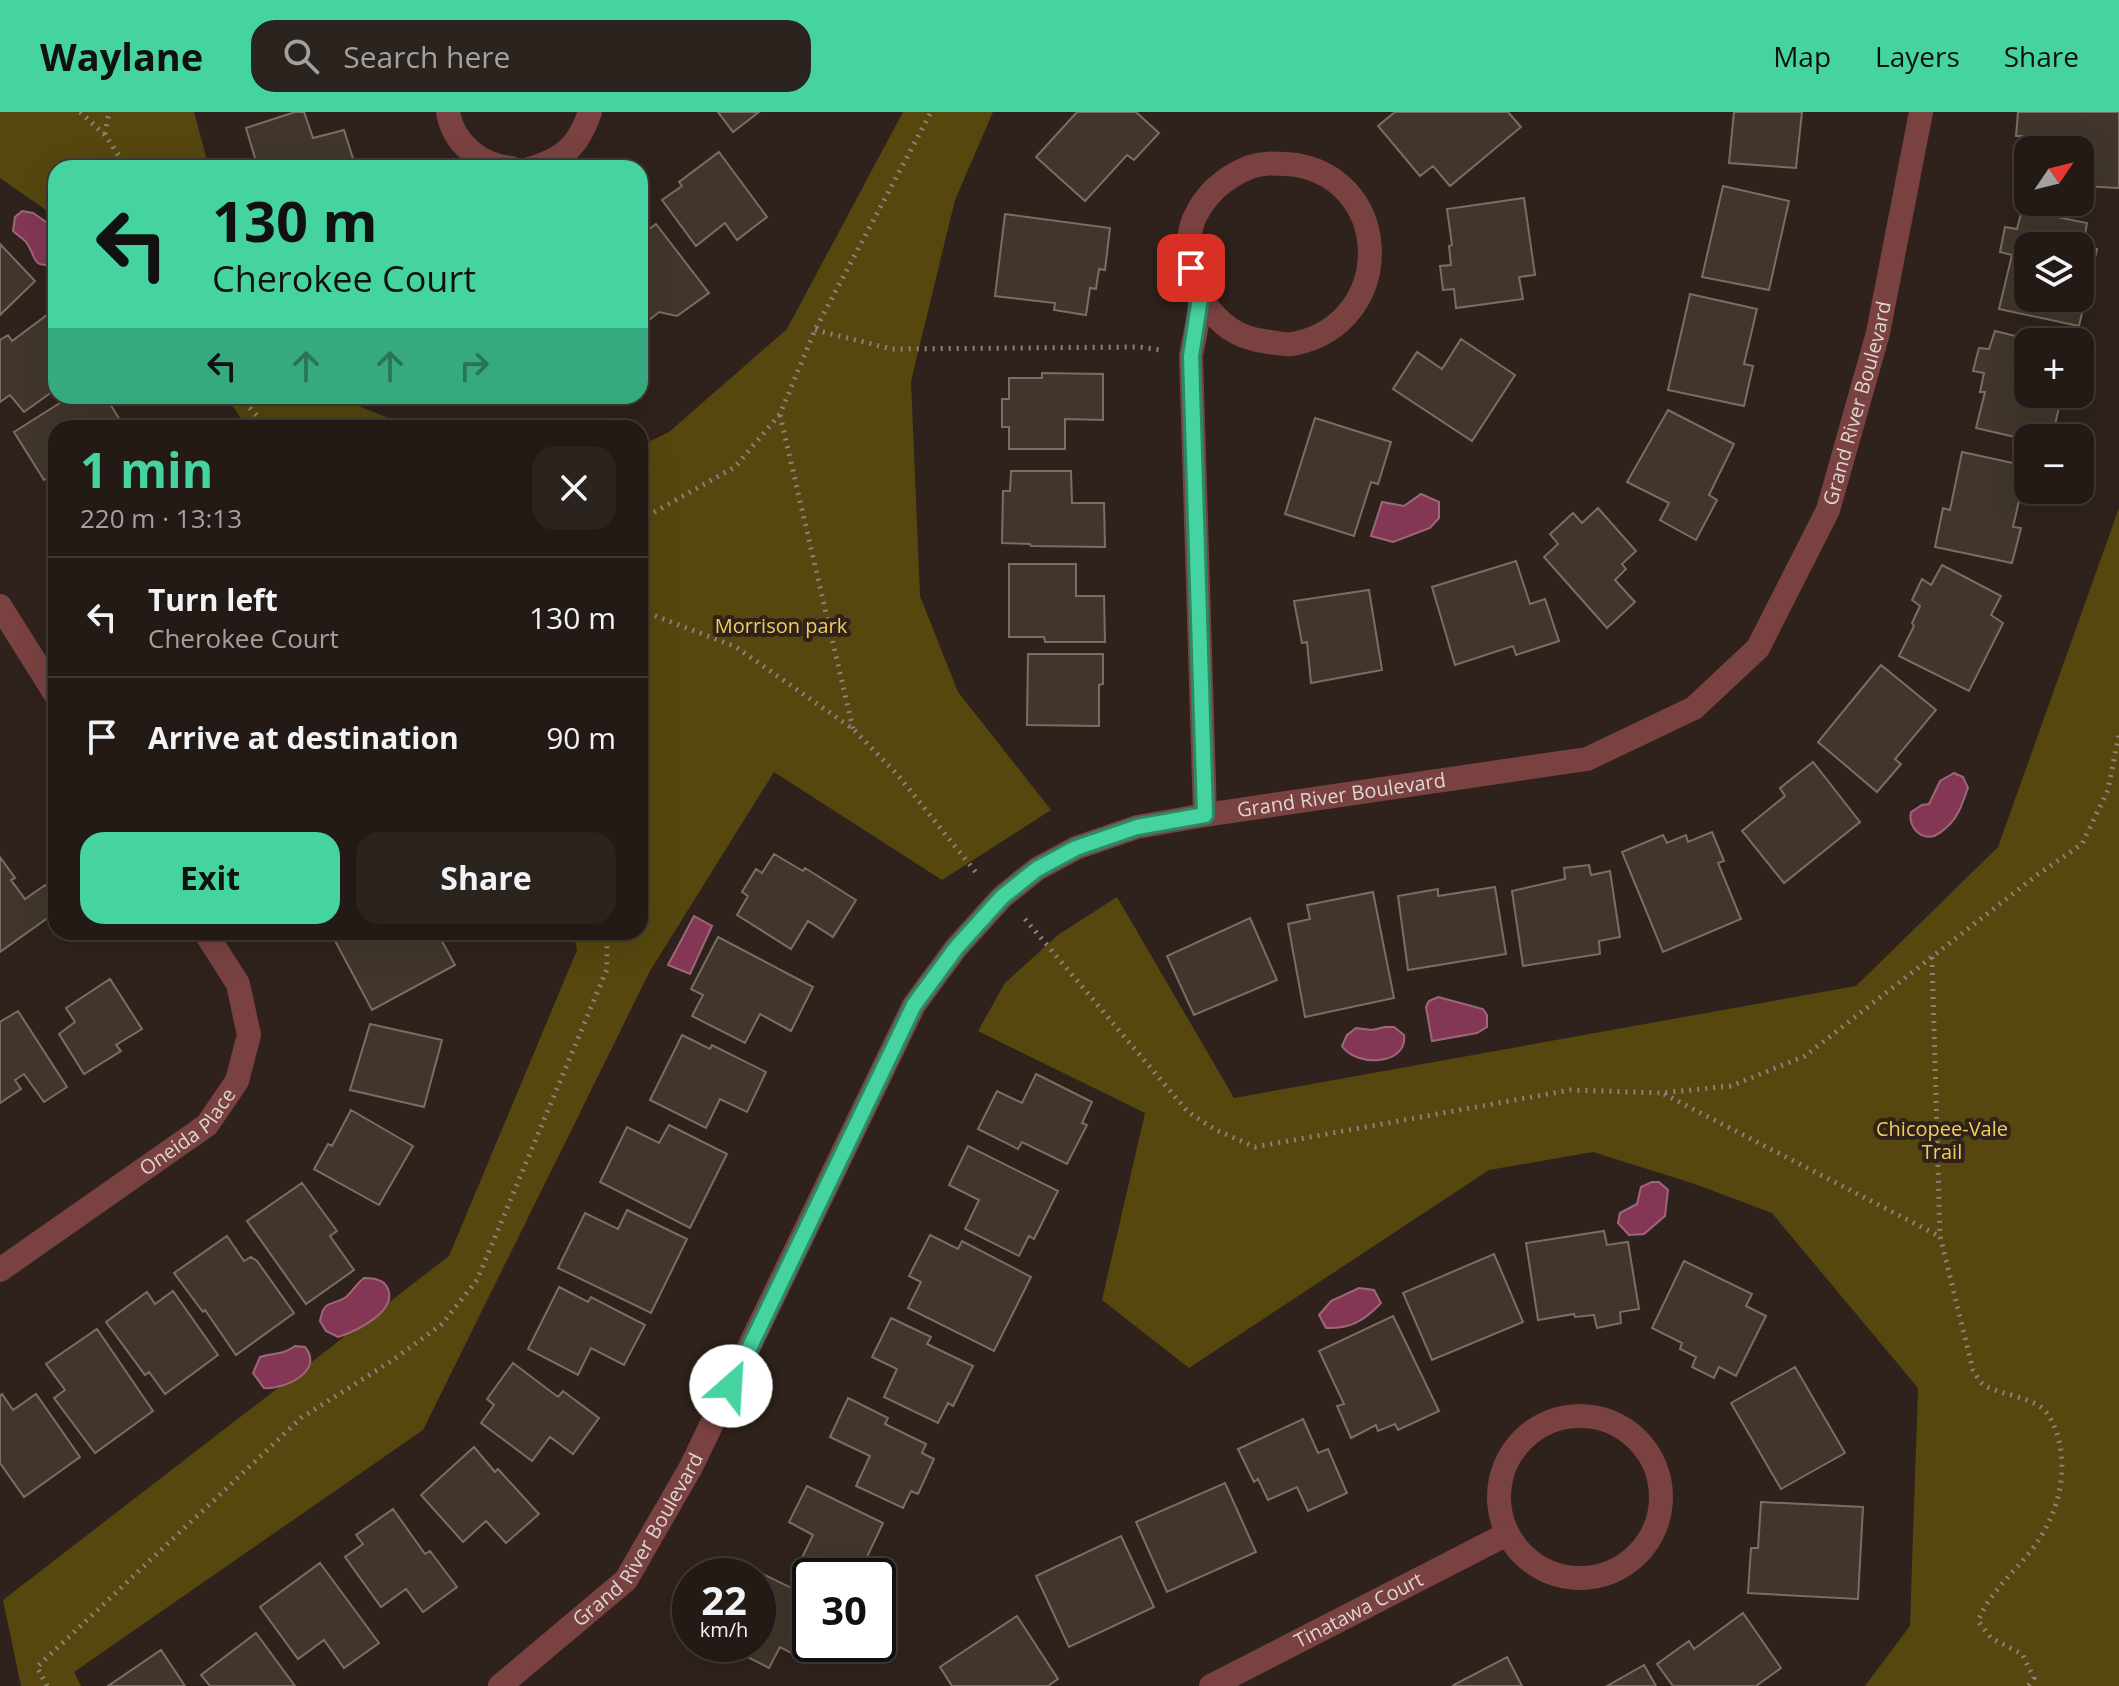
<!DOCTYPE html>
<html lang="en">
<head>
<meta charset="utf-8">
<style>
	body { margin:0; font-family:"Open Sans",sans-serif; background:#2b231e; color:#f1f3f6; height:100vh; display:flex; flex-direction:column; font-size:30px; white-space:nowrap }
	* { box-sizing:border-box; margin:0 }
	p { font-size:26px; color:#a3a1a0 }
	.icon { flex:none; width:44px; height:44px; fill:none; stroke:currentColor; stroke-width:2; stroke-linecap:round; stroke-linejoin:round }
	.map { position:relative; flex:1; overflow:hidden }
	.drawer { position:absolute; left:48px; top:308px; width:600px; height:520px; display:flex; flex-direction:column; background:#231a15; border-radius:24px; box-shadow:0 8px 32px #0002,0 0 0 2px #403834 }
	.drawer>* { flex:none }
	.banner { position:absolute; left:48px; top:48px; width:600px; height:244px; border-radius:24px; box-shadow:0 8px 32px #0002,0 0 0 2px #403834; background:#45d49f; color:#111; overflow:hidden }
	.needle { width:52px; rotate:55deg }
	.fabs { position:absolute; left:2014px; top:24px; display:grid; gap:16px }
	.fabs a { display:grid; place-items:center; width:80px; height:80px; border-radius:16px; background:#231a15; box-shadow:0 8px 32px #0002,0 0 0 2px #403834; font-size:40px }
	.speed { position:absolute; left:672px; top:1446px; display:flex; gap:16px; font-size:40px; font-weight:700; text-align:center }
	.speed>* { display:grid; place-content:center; width:104px; height:104px; border-radius:50%; background:#231a15; box-shadow:0 8px 32px #0002,0 0 0 2px #403834; line-height:1 }
	.speed small { font-size:20px; font-weight:400 }
	.speed .limit { border:4px solid #111; border-radius:12px; background:#fff; color:#111 }
	.pin { position:absolute; display:grid; place-items:center; width:68px; height:68px; color:#fff; margin:-34px; border-radius:16px; box-shadow:0 4px 12px #0006 }
	.me { position:absolute; width:88px; margin:-44px; rotate:26deg; stroke-linejoin:round; filter:drop-shadow(0 0 6px #0008) }
	.turn { display:flex; align-items:center; gap:28px; height:168px; padding:0 32px; font-size:36px }
	.turn .icon { width:104px; height:104px; stroke-width:2.5 }
	.turn b { display:block; font-size:56px; line-height:68px }
	.lanes { display:flex; align-items:center; height:76px; padding:0 32px; background:#0003; justify-content:center; gap:40px; direction:ltr }
	.lanes .off { opacity:.35 }
	.round { display:grid; place-items:center; flex:none; width:84px; height:84px; border-radius:24px; background:#2b231e }
	.head { display:flex; align-items:center; justify-content:space-between; height:136px; padding:0 32px }
	h1 { font-size:48px; font-weight:700; line-height:60px; color:#45d49f }
	.action { display:flex; gap:16px; margin-top:auto; padding:16px 32px }
	.action a { flex:1; height:92px; border-radius:24px; background:#45d49f; color:#111; font-size:32px; font-weight:700; line-height:92px; text-align:center }
	.action a+a { background:#2b231e; color:#f1f3f6 }
	ul { padding:0; list-style:none }
	li { display:flex; align-items:center; gap:24px; height:120px; padding:0 32px; border-top:2px solid #403834 }
	li div { flex:1 }
	li b { display:block; font-size:30px }
	li em { font-style:normal }
	header { display:flex; align-items:center; gap:48px; box-sizing:border-box; height:112px; padding:0 40px; background:#45d49f; color:#111 }
	header strong { font-size:38px }
	nav { display:flex; gap:44px; margin-inline-start:auto; font-size:28px }
	.search { width:560px; height:72px; background:#2b231e; display:flex; align-items:center; gap:20px; box-sizing:border-box; padding:0 28px; border-radius:24px; color:#a3a1a0; font-size:30px }
	.map>svg:first-child { display:block }
</style>
</head>
<body>
<header>
<strong>Waylane</strong>
<div class="search"><svg class="icon" aria-label="search" viewBox="0 0 24 24"><circle cx="10" cy="10" r="6"/><path d="M15 15l6 6"/></svg>Search here</div>
<nav><a>Map</a><a>Layers</a><a>Share</a></nav>
</header>
<div class="map">
<svg width="2119" height="1574" viewBox="0 0 2119 1574">
	<rect width="100%" height="100%" fill="#2f221c"/>
	<!-- green -->
	<path fill="#56470f" d="M0,0H194L209,56H56V105L0,66Z
		M903,0H993L955,88L911,269L920,484L958,580L1051,698L942,768L774,660L650,859L423,1318L74,1560L81,1574H21L3,1488L449,1144L577,838L573,820H640V334L669,320L787,217Z
		M226,284H333L414,316H247Z
		M2119,396V1574H1865L1910,1514L1918,1276L1772,1101L1695,1072L1593,1040L1489,1058L1189,1256L1102,1188L1145,1001L978,919L1005,871L1058,823L1117,785L1234,986L1856,874L1998,735Z"/>
	<!-- water -->
	<path fill="#833755" stroke="#9e667a" stroke-width="2" d="M22,99L33,101L56,117V152C32,156 37,148 28,133C25,127 17,123 13,119L15,105Z
		M1421,382L1439,390V406L1430,416L1393,430L1371,424L1382,390L1404,394Z
		M1954,661L1963,665L1968,676C1963,688 1960,702 1950,712C1946,716 1939,722 1934,724C1919,728 1908,713 1911,700L1922,693L1929,692L1940,669Z
		M694,804L712,814L690,862L668,853Z
		M1438,885L1483,897L1487,903V915L1477,921L1432,929L1426,895L1429,889Z
		M1385,915H1394L1404,923C1408,954 1355,955 1342,934L1347,923L1356,916L1372,918Z
		M1652,1070H1659L1668,1078L1665,1104L1644,1122L1629,1123L1618,1111L1620,1101L1637,1092L1641,1075Z
		M364,1166C373,1166 383,1167 387,1175C400,1199 354,1220 338,1225L326,1219L320,1209C324,1186 332,1195 346,1185C353,1179 357,1171 364,1166Z
		M1359,1176L1374,1178L1381,1191C1364,1209 1350,1217 1326,1216L1319,1203L1331,1189Z
		M295,1234L305,1235C325,1259 284,1278 264,1276L253,1261L260,1245C275,1240 281,1244 295,1234Z"/>
	<!-- building -->
	<path fill="#40362b" stroke="#7a6e62" stroke-width="2" fill-rule="evenodd" d="M295,0H304L313,26L344,18L356,56H258L246,16Z
		M718,0H759L733,20Z
		M1077,0H1136L1159,21L1134,48L1127,43L1085,89L1036,45Z
		M1395,0H1508L1521,15L1450,74L1433,54L1420,64L1378,14Z
		M1734,0H1802L1796,56L1729,51Z
		M2018,0H2119V76L2080,74V38H2028V45H2023L2024,24H2016Z
		M719,40L767,105L737,128L725,111L696,134L662,88L682,74L679,70Z
		M1723,74L1789,89L1769,178L1702,165Z
		M1524,86L1535,163L1519,165L1523,187L1456,196L1454,177L1443,178L1440,154L1451,153L1449,134L1452,133L1447,97Z
		M2022,98L2087,111L2083,135L2097,137L2079,214L1999,197L2012,143L2000,140L2005,115L2017,117ZM2028,134H2080V186H2028Z
		M1005,102L1110,116L1105,158L1099,157L1096,177L1090,176L1086,203L1054,198L1055,191L995,184Z
		M656,112L709,181L677,204L659,200L642,214L640,212V124Z
		M0,132L35,169L0,203Z
		M1690,182L1757,197L1744,252L1753,254L1744,294L1668,278Z
		M47,203L56,215V277L24,300L10,283L0,290V228L8,223L12,229Z
		M1995,219L2040,230H2028V282H2062L2052,326H2028V328L1976,316L1985,280H1980L1984,261L1973,259L1979,236L1989,237Z
		M1461,227L1515,263L1472,329L1393,277L1417,240L1442,257Z
		M1042,261L1103,262V308L1065,307V337H1009V315H1002V287H1009V266H1042Z
		M71,284H105L125,316H56V361L44,368L14,320Z
		M1668,298L1734,332L1709,383L1717,388L1696,428L1660,408L1669,391L1627,370Z
		M1315,306L1391,330L1378,372L1371,370L1354,424L1285,402Z
		M1962,340L2027,354L2013,415L2021,416L2012,451L1935,435L1943,396L1950,398Z
		M1011,359H1071L1072,391H1104L1105,435L1031,434L1030,432L1002,431L1003,379H1010Z
		M1598,396L1636,439L1622,452L1626,457L1615,468L1635,490L1607,516L1544,445L1558,432L1550,422L1573,401L1582,411Z
		M1516,449L1530,492L1545,487L1559,529L1516,543L1513,534L1455,553L1432,475Z
		M1009,452H1076V484H1104L1105,530H1045L1044,525H1009Z
		M1942,453L2001,484L1991,503L2003,511L1969,579L1899,544L1914,514L1912,511L1920,494L1912,488L1922,467L1931,473Z
		M1369,478L1382,558L1311,571L1307,530L1302,531L1294,489Z
		M1028,542H1103V572L1099,573V614L1027,613Z
		M1881,553L1936,598L1895,647L1901,652L1877,680L1818,630Z
		M1813,650L1860,710L1784,771L1742,719L1785,684L1780,676Z
		M1712,720L1724,749L1718,751L1741,807L1663,840L1622,740L1663,723L1667,731L1686,723L1688,730Z
		M774,742L803,759L805,756L856,788L833,825L808,809L791,837L737,803L748,784L742,780L756,757L762,761Z
		M0,745L15,766L11,768L25,787L45,773L56,787V800L0,840Z
		M1589,753L1591,763L1610,759L1620,825L1599,829L1600,842L1523,854L1512,779L1565,767L1564,756Z
		M1495,775L1506,842L1408,858L1398,784L1438,777V784Z
		M1373,780L1394,886L1305,905L1288,812L1310,807L1307,793Z
		M1250,806L1277,868L1194,903L1167,844Z
		M349,820H437L455,853L372,898L334,827Z
		M718,825L813,875L791,919L760,902L745,931L692,904L703,883L691,877Z
		M110,867L142,917L116,933L121,939L84,962L59,922L75,910L66,896Z
		M18,899L67,975L44,990L24,962L15,968L21,977L0,991V910Z
		M370,912L442,928L424,995L350,978Z
		M682,923L710,937L712,933L766,960L747,1000L720,987L706,1016L650,988Z
		M1036,962L1092,990L1082,1011L1087,1013L1067,1052L1022,1030L1018,1037L978,1017L997,979L1022,991Z
		M351,998L413,1034L379,1093L314,1057L328,1032L332,1034Z
		M669,1013L727,1042L690,1116L600,1070L627,1015L659,1031Z
		M968,1034L1058,1079L1034,1127L1029,1124L1019,1144L965,1117L979,1088L949,1073Z
		M302,1071L337,1119L330,1124L354,1158L306,1192L247,1109Z
		M627,1098L687,1127L651,1201L558,1156L585,1101L618,1117Z
		M1604,1119L1607,1133L1628,1130L1639,1197L1620,1200L1621,1211L1597,1216L1594,1203L1575,1205L1574,1202L1538,1208L1526,1131Z
		M930,1123L958,1137L962,1129L1031,1165L994,1239L908,1196L921,1170L909,1164Z
		M227,1124L244,1149L251,1145L257,1149L294,1201L236,1243L205,1198L203,1200L174,1161Z
		M1494,1142L1523,1210L1432,1248L1403,1181Z
		M1684,1149L1752,1182L1746,1194L1766,1204L1736,1264L1719,1255L1714,1266L1692,1255L1696,1245L1680,1237L1682,1231L1652,1216Z
		M559,1175L588,1190L591,1185L645,1213L624,1253L591,1236L578,1263L528,1237Z
		M173,1179L218,1243L165,1282L149,1260L145,1263L106,1210L147,1180L155,1192Z
		M1393,1204L1439,1299L1398,1318L1395,1312L1378,1319L1376,1313L1351,1326L1337,1294L1344,1292L1319,1239Z
		M891,1206L931,1225L927,1232L973,1254L953,1294L948,1291L938,1311L884,1285L897,1257L872,1245Z
		M97,1217L153,1299L95,1341L54,1286L65,1278L46,1252Z
		M513,1251L558,1285L563,1279L599,1306L573,1342L550,1325L532,1349L481,1311L494,1293L487,1287Z
		M1795,1255L1845,1341L1781,1377L1731,1291Z
		M2,1282L13,1298L36,1282L80,1345L24,1385L0,1351V1284Z
		M848,1286L888,1306L885,1312L926,1332L922,1341L934,1347L918,1382L911,1379L903,1396L856,1374L870,1344L830,1325Z
		M1303,1307L1318,1341L1328,1337L1347,1381L1308,1399L1297,1375L1268,1388L1258,1367L1254,1370L1238,1337Z
		M474,1335L495,1360L498,1357L539,1402L506,1431L486,1409L463,1430L421,1383Z
		M1225,1371L1256,1440L1167,1480L1136,1410Z
		M807,1374L883,1411L858,1464H819L798,1454L813,1423L789,1410Z
		M1761,1390L1863,1395L1858,1487L1748,1481L1751,1436H1758Z
		M393,1397L425,1442L430,1439L457,1475L423,1500L406,1477L381,1495L345,1445L363,1432L356,1423Z
		M1121,1424L1154,1495L1069,1535L1036,1464Z
		M320,1451L379,1531L344,1556L324,1528L298,1547L260,1495Z
		M761,1461L810,1485V1527L801,1546L780,1535L769,1556L722,1532H758V1468Z
		M1743,1501L1781,1556L1756,1574H1673L1657,1552L1689,1529L1694,1537Z
		M1017,1504L1058,1567L1048,1574H952L940,1555Z
		M256,1521L295,1574H210L201,1563Z
		M161,1538L185,1574H108Z
		M1507,1545L1522,1574H1452Z
		M1644,1553L1656,1574H1607Z"/>
	<g fill="none" stroke-linecap="round" stroke-linejoin="round">
		<!-- path -->
		<path stroke="#8b807b" stroke-width="5" stroke-dasharray="2 6" stroke-linecap="butt" d="M80,0L105,23L127,56
			M105,22L109,0
			M815,218L892,237L1140,235L1160,238
			M239,284L268,316
			M780,303L853,617
			M640,408L735,355L780,302L815,218L931,0
			M640,498L736,535L853,617L897,662L978,763
			M1025,807L1188,1000L1216,1018L1255,1035L1570,978L1661,981L1731,974L1805,944L2037,763L2082,732L2108,678L2119,622
			M1932,845L1940,1124L1973,1258C1976,1262 1979,1270 1984,1273C2001,1284 2037,1284 2049,1304C2071,1342 2063,1390 2040,1426C2022,1455 1991,1476 1978,1509L1991,1526L2022,1542L2034,1566L2028,1574
			M1664,982L1939,1124
			M47,1574L37,1555L301,1306L393,1248L442,1212L477,1168L607,857V820"/>
		<!-- street -->
		<g stroke="#794241" stroke-width="24">
			<path d="M448,0C453,31 480,53 511,56"/>
			<path d="M532,56C565,47 579,32 590,0"/>
			<path d="M1200,186C1221,213 1235,226 1269,230C1277,231 1285,233 1293,232C1400,211 1393,59 1286,52C1272,51 1263,51 1250,55C1225,65 1205,82 1194,107C1186,127 1187,153 1194,173C1196,179 1200,183 1200,190C1199,207 1194,226 1191,244L1205,703"/>
			<path d="M0,494L56,583"/>
			<path id="s1" d="M0,1158L207,1013L237,969L249,923L238,872L205,820"/>
			<circle cx="1580" cy="1385" r="81"/>
			<path id="s2" d="M500,1574L626,1468L691,1355L914,893L956,836L1002,785L1037,757L1076,736L1137,715L1205,703L1587,647L1694,596L1758,536L1828,398L1878,221L1921,0"/>
			<path id="s3" d="M1211,1574L1507,1422"/>
		</g>
	</g>
	<g fill="none" stroke-linecap="round" stroke-linejoin="round">
		<!-- route casing -->
		<g stroke="#2d8a67" stroke-width="20">
			<path id="route" d="M731,1274L914,893L956,836L1002,785L1037,757L1076,736L1137,715L1205,703L1191,244L1200,186L1193,172L1191,156"/>
		</g>
		<!-- route -->
		<use href="#route" stroke="#45d49f" stroke-width="14"/>
	</g>
	<g text-anchor="middle" stroke-width="8" stroke-linejoin="round" paint-order="stroke">
		<!-- street labels -->
		<g font-size="20" fill="#ded5d1" stroke="#2f221c">
			<text dy="7" stroke="none"><textPath href="#s2" startOffset="2028">Grand River Boulevard</textPath></text>
			<text dy="7" stroke="none"><textPath href="#s2" startOffset="1308">Grand River Boulevard</textPath></text>
			<text dy="7" stroke="none"><textPath href="#s1" startOffset="234">Oneida Place</textPath></text>
			<text dy="7" stroke="none"><textPath href="#s2" startOffset="204">Grand River Boulevard</textPath></text>
			<text dy="7" stroke="none"><textPath href="#s3" startOffset="166">Tinatawa Court</textPath></text>
		</g>
		<!-- park labels -->
		<g font-size="20" fill="#f0ce59" stroke="#2f221c">
			<text x="781" y="521">Morrison park</text>
			<text x="1942" y="1024">Chicopee-Vale<tspan x="1942" dy="23">Trail</tspan></text>
		</g>
	</g>
</svg>
<div class="fabs">
<a><svg class="needle" viewBox="-14 -14 28 28"><path d="M0-13l5 13h-10z" fill="#e53935"/><path d="M0 13l5-13h-10z" fill="#a3a1a0"/></svg></a>
<a><svg class="icon" aria-label="layers" viewBox="0 0 24 24"><path d="M12 4l9 5-9 5-9-5zM3 14l9 5 9-5"/></svg></a>
<a>+</a>
<a>−</a>
</div>
<div class="speed"><div>22<small>km/h</small></div><div class="limit">30</div></div>
<div class="pin" style="left:1191px;top:156px;background:#d93025"><svg class="icon" aria-label="arrive" viewBox="0 0 24 24"><path d="M6 21V4h12l-3 4 3 4H6"/></svg></div>
<svg class="me" style="left:731px;top:1274px" viewBox="-20 -20 40 40"><circle r="19" fill="#fff"/><path d="M0-13L10 11 0 6-10 11z" fill="#45d49f"/></svg>
<div class="banner">
<div class="turn"><svg class="icon" aria-label="left" viewBox="0 0 24 24"><path d="M17 20v-9H6M10 6l-5 5 5 5"/></svg><div><b>130 m</b>Cherokee Court</div></div>
<div class="lanes"><svg class="icon" aria-label="left" viewBox="0 0 24 24"><path d="M17 20v-9H6M10 6l-5 5 5 5"/></svg><svg class="icon off" aria-label="ahead" viewBox="0 0 24 24"><path d="M12 20V5M6 11l6-6 6 6"/></svg><svg class="icon off" aria-label="ahead" viewBox="0 0 24 24"><path d="M12 20V5M6 11l6-6 6 6"/></svg><svg class="icon off" aria-label="right" viewBox="0 0 24 24"><path d="M7 20v-9h11M14 6l5 5-5 5"/></svg></div>
</div>
<section class="drawer">
<div class="head"><div><h1>1 min</h1><p>220 m · 13:13</p></div><a class="round"><svg class="icon" aria-label="close" viewBox="0 0 24 24"><path d="M6 6l12 12M18 6L6 18"/></svg></a></div>
<ul>
<li><svg class="icon" aria-label="left" viewBox="0 0 24 24"><path d="M17 20v-9H6M10 6l-5 5 5 5"/></svg><div><b>Turn left</b><p>Cherokee Court</p></div><em>130 m</em></li>
<li><svg class="icon" aria-label="arrive" viewBox="0 0 24 24"><path d="M6 21V4h12l-3 4 3 4H6"/></svg><div><b>Arrive at destination</b></div><em>90 m</em></li>
</ul>
<div class="action"><a>Exit</a><a>Share</a></div>
</section>
</div>
</body>
</html>
